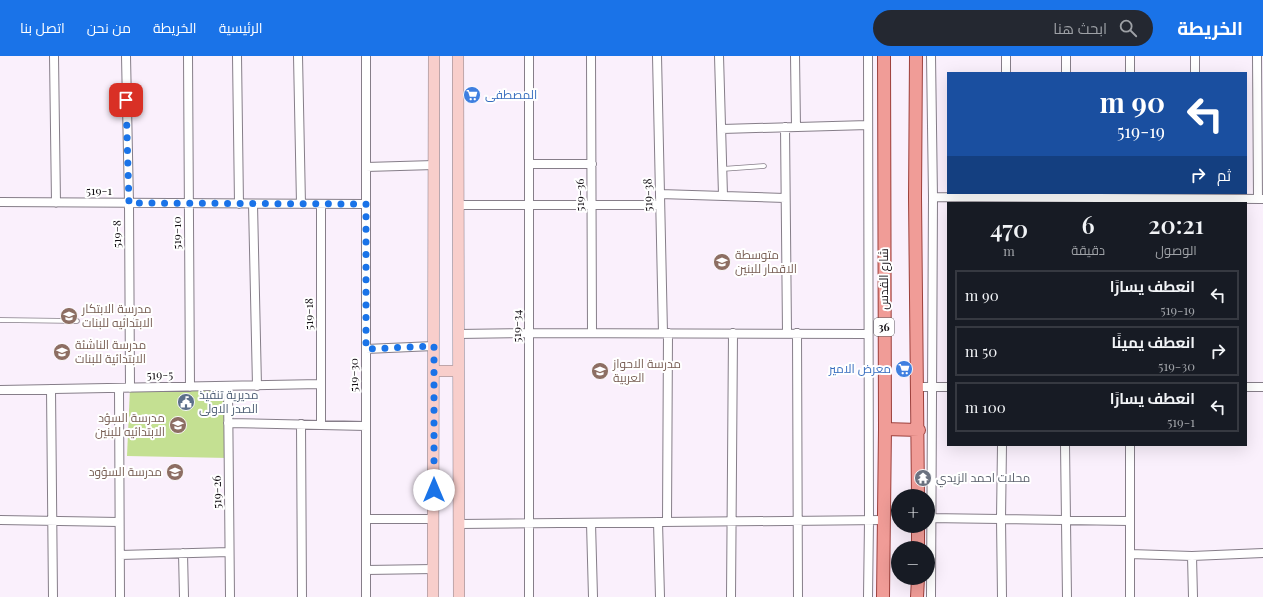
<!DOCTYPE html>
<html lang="ar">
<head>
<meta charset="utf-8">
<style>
	body { margin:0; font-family:"Playfair Display",Cairo,serif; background:#242831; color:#f1f3f6; direction:rtl; height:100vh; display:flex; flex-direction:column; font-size:15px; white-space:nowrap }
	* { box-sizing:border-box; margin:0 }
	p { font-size:13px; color:#9ea1a6 }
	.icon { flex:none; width:22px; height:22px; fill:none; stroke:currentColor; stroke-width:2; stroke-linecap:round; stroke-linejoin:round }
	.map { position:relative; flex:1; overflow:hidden; direction:ltr }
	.sheet { position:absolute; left:947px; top:146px; width:300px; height:244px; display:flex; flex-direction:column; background:#171b24; border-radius:0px; box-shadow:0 4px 16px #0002; direction:rtl }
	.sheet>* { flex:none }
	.top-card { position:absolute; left:947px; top:16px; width:300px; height:122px; border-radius:0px; box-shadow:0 4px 16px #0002; direction:rtl; background:#1a4fa0; color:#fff; overflow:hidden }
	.fabs { position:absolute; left:891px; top:433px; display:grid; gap:8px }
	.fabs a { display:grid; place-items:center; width:44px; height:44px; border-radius:50%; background:#171b24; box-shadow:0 4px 16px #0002; font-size:20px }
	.pin { position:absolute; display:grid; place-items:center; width:34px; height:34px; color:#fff; margin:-17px; border-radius:8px; box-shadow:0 2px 6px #0006 }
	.me { position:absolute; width:44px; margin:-22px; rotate:0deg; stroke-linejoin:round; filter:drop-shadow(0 0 3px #0008) }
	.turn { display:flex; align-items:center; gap:14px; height:84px; padding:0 16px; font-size:18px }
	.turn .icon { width:52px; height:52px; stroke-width:2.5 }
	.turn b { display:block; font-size:28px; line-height:34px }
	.then { display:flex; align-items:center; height:38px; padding:0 16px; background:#0003; gap:8px; font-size:15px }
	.eta { display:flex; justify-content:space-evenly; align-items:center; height:68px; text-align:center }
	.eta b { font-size:24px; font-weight:600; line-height:28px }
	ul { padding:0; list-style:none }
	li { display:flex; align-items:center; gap:12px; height:50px; margin:0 8px 6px; padding:0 8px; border:2px solid #363941; border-radius:0px }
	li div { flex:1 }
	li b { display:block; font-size:15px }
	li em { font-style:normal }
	header { display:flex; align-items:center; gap:24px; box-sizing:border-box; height:56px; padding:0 20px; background:#1a73e8; color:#fff }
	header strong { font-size:19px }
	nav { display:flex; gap:22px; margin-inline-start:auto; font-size:14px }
	.search { width:280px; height:36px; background:#242831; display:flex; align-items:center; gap:10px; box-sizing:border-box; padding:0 14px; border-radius:22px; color:#9ea1a6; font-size:15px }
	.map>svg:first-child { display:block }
</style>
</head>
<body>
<header>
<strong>الخريطة</strong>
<div class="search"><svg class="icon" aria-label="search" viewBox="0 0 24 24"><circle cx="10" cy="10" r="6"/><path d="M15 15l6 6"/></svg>ابحث هنا</div>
<nav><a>الرئيسية</a><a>الخريطة</a><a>من نحن</a><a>اتصل بنا</a></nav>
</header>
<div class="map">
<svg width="1263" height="541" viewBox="0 0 1263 541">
	<rect width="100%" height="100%" fill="#faf0fc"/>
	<!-- green -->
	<path fill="#c4e092" d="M228,330V402L127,400L130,332Z"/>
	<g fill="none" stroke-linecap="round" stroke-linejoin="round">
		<!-- lane casing -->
		<g stroke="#867e89" stroke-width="5.5">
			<path id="lane" d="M722,113L764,110
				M0,264L77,265"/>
		</g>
		<!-- street casing -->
		<g stroke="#867e89" stroke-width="10">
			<path id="street" d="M54,0L56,147
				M126,0L129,147L130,332
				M188,0L190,331
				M237,0L239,148
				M298,0L301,148
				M366,0V541
				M591,0L592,277
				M657,0L663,277
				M719,0L723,139
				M795,0L796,71
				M868,0L869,465L868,541
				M931,0L933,141L931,541
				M1066,0V17
				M1195,0V17
				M1257,0L1258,143
				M1006,17V0
				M1130,17V0
				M785,71L787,277
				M722,73L868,69
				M529,108H592
				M366,111L434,109
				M660,138L785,142
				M933,141L1263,143
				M0,146L366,148
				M253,148L257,330
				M458,149H660
				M797,277L798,541
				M458,278L529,277L868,278
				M366,293L434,290
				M228,330L230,541
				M918,331H948
				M1246,331H1263
				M119,332L120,541
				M51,333L53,541
				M0,334L321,328
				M228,367L366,370
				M301,368L302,541
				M321,369V148
				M1002,389L1001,463L1002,541
				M1065,389L1067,541
				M928,462L1129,465
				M366,463H434
				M0,464L119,466
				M658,466L660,541
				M667,466L668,277
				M591,467L593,541
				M459,468L883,464
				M183,497L184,541
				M1130,498L1192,500L1263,497
				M120,499L229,496
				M1192,500L1193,541
				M366,514L434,513
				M529,541V0
				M731,541L733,277
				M1130,541V389"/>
		</g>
		<!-- secondary casing -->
		<g stroke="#867e89" stroke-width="12">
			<path id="secondary" d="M458,0L459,541
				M434,315H458
				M433,541L434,0"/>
		</g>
		<!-- primary casing -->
		<g stroke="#9d403c" stroke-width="14">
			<path id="primary" d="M916,0L915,141L918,440
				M885,373L919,374
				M918,492V470
				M883,541L885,373L884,0
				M917,541L918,522"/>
		</g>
		<!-- lane -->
		<use href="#lane" stroke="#fff" stroke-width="4"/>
		<!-- street -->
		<use href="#street" stroke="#fff" stroke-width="8"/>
		<!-- secondary -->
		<use href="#secondary" stroke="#f8cecb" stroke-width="11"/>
		<!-- primary -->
		<use href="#primary" stroke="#f09c97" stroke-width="12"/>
	</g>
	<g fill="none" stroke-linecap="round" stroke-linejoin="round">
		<!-- route -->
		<path stroke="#1a73e8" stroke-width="7" stroke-dasharray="0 12.6" d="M126,44L129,147L366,148V293L434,290V434"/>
	</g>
	<!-- icons -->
	<defs>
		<g id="supermarket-disc" transform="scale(0.9)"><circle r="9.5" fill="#3f7fe0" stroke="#fff"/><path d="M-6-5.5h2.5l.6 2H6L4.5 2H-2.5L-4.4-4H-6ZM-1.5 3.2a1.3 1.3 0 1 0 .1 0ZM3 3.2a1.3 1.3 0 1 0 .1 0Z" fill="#fff"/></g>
		<g id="school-disc" transform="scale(0.9)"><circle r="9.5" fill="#8d6e63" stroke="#fff"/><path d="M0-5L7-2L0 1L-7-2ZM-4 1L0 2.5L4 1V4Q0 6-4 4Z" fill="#fff"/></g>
		<g id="civic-disc" transform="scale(0.9)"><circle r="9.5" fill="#5c6f8a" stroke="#fff"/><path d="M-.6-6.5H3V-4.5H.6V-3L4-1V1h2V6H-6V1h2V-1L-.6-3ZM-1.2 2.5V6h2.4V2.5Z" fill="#fff"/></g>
		<g id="temple-disc" transform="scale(0.9)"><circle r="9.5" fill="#6b7280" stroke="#fff"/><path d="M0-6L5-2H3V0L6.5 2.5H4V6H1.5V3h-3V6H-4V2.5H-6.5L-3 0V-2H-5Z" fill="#fff"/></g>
	</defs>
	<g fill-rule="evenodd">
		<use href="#supermarket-disc" x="472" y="39"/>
		<use href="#school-disc" x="722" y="206"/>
		<use href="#school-disc" x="69" y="260"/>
		<use href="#school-disc" x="62" y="296"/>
		<use href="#supermarket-disc" x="904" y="313"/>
		<use href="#school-disc" x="600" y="315"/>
		<use href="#civic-disc" x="186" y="346"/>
		<use href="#school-disc" x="178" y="369"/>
		<use href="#school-disc" x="175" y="416"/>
		<use href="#temple-disc" x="923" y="422"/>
	</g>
	<g text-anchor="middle" stroke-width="4" stroke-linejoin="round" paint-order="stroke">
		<!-- shield labels -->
		<rect fill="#fff" stroke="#5b585c" stroke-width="1" x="874" y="262" width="20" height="18" rx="3"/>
		<g font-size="11" font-weight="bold" fill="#151116">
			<text x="884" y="275">36</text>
		</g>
		<!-- shop labels -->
		<g font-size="12" fill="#366cbe" stroke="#fff" text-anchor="start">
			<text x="485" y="43">المصطفى</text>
			<text x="891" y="317" text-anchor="end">معرض الامير</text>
		</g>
		<!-- street labels -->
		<g font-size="12" fill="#151116" stroke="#fff">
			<text x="99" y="139">519-1</text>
			<text transform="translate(580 139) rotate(-90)" y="4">519-36</text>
			<text transform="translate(648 139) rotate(-91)" y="4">519-38</text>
			<text transform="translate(177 177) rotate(-90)" y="4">519-10</text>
			<text transform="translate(117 178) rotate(-90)" y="4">519-8</text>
			<text transform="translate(884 223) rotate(-90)" y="4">شارع القدس</text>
			<text transform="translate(309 258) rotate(-90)" y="4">519-18</text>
			<text transform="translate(517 270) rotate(-90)" y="4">519-34</text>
			<text transform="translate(160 319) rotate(-1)" y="4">519-5</text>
			<text transform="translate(354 319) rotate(-90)" y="4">519-30</text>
			<text transform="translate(217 436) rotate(-91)" y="4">519-26</text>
		</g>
		<!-- education labels -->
		<g font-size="12" fill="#785e54" stroke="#fff" text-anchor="start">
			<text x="735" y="203">متوسطة<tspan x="735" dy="14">الاقمار للبنين</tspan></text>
			<text x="82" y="257">مدرسة الابتكار<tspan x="82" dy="14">الابتدائيه للبنات</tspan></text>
			<text x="75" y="293">مدرسة الناشئة<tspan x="75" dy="14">الابتدائية للبنات</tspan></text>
			<text x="613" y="312">مدرسة الاحواز<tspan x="613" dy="14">العربية</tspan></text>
			<text x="165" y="366" text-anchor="end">مدرسة السؤد<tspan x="165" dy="14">الابتدائيه للبنين</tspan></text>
			<text x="162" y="420" text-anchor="end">مدرسة السؤود</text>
		</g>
		<!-- service labels -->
		<g font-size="12" fill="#4e5e75" stroke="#fff" text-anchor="start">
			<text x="199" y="343">مديرية تنفيذ<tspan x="199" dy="14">الصدر الاولى</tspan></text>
		</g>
		<!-- worship labels -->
		<g font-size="12" fill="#5b616d" stroke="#fff" text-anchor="start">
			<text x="936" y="426">محلات احمد الزيدي</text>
		</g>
	</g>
</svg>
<div class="fabs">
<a>+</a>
<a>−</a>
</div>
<div class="pin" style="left:126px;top:44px;background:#d93025"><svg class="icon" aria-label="arrive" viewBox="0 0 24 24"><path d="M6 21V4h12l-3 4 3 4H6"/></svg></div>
<svg class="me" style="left:434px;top:434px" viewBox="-20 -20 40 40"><circle r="19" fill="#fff"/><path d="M0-13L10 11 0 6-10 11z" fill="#1a73e8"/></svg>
<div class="top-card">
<div class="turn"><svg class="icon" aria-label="left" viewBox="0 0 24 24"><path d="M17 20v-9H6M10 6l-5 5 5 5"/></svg><div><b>90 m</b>519-19</div></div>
<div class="then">ثم<svg class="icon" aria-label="right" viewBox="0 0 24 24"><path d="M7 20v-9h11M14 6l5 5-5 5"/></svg></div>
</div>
<section class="sheet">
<div class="eta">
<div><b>20:21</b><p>الوصول</p></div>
<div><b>6</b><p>دقيقة</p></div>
<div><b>470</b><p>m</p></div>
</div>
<ul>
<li><svg class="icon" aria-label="left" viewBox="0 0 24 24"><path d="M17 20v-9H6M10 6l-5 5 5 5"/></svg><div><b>انعطف يسارًا</b><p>519-19</p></div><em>90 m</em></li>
<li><svg class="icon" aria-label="right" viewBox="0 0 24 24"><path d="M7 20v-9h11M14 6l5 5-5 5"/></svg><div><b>انعطف يمينًا</b><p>519-30</p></div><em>50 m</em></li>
<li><svg class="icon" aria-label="left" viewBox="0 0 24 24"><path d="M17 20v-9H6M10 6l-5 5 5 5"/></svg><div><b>انعطف يسارًا</b><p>519-1</p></div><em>100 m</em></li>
</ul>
</section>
</div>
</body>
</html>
